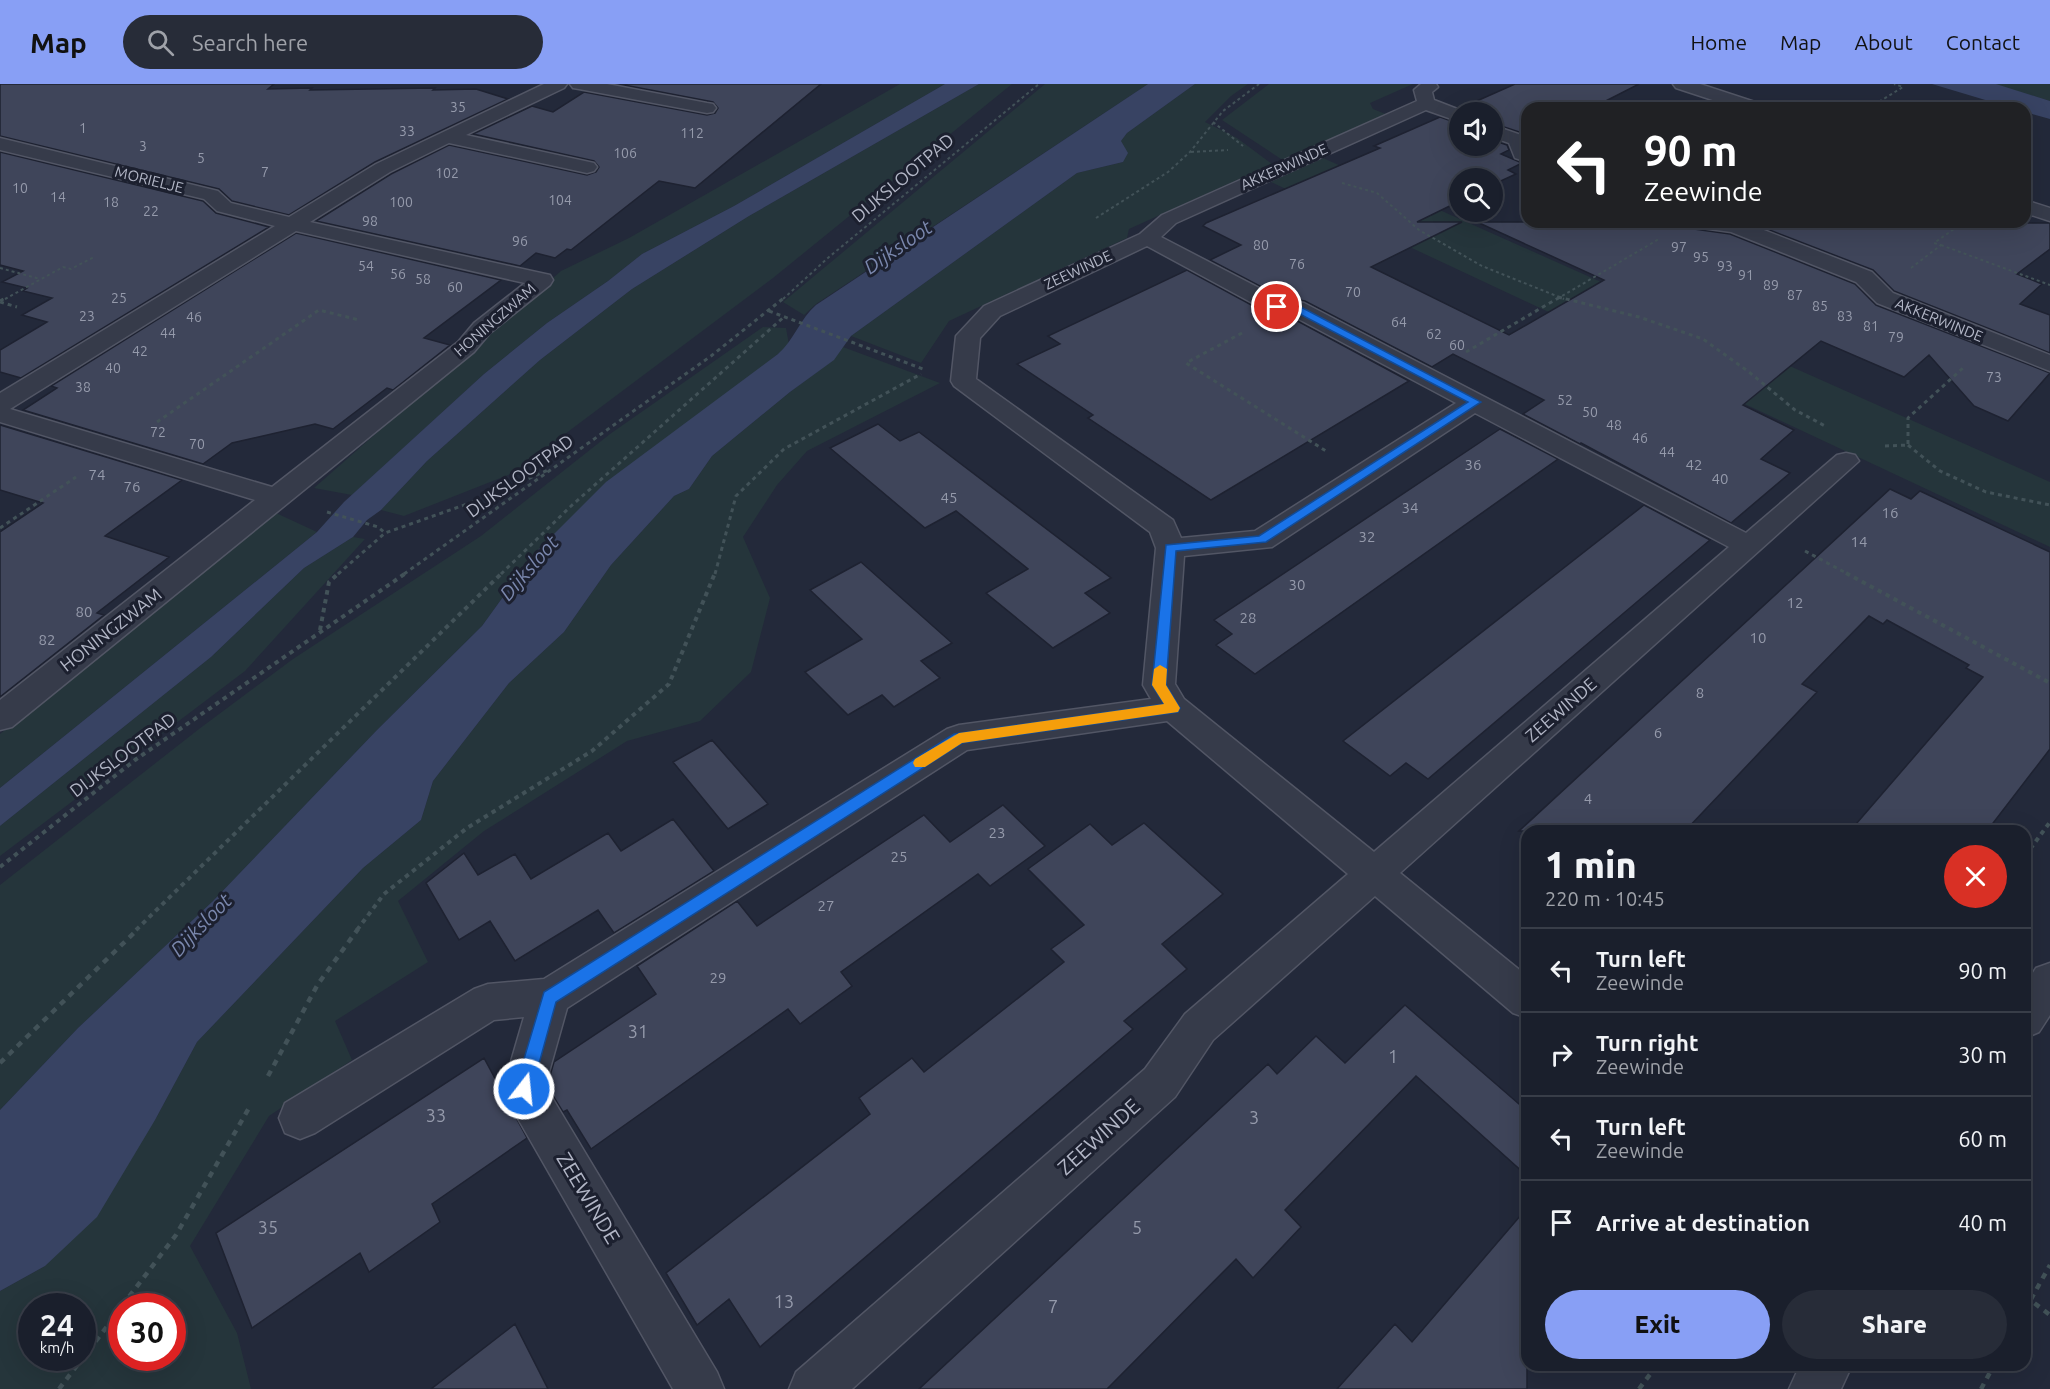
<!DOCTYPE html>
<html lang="en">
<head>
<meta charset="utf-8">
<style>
	body { margin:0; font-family:Ubuntu,sans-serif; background:#272c38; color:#f1f3f6; height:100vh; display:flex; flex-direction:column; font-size:22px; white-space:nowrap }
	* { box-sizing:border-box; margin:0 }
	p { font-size:20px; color:#9fa2a9 }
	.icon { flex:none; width:33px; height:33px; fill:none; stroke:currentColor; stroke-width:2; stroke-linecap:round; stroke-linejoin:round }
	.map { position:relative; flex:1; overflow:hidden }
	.panel { position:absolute; left:1521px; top:741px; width:510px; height:546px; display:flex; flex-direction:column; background:#1a1f2c; border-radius:18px; box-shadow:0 6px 24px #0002,0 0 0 2px #383d48 }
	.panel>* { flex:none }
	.hud { position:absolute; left:1521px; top:18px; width:510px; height:126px; border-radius:18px; box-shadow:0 6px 24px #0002,0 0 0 2px #383d48; background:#202124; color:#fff; overflow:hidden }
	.buttons { position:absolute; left:1449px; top:18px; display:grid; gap:12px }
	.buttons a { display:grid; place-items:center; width:54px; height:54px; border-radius:50%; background:#1a1f2c; box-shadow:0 6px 24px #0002,0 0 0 2px #383d48; font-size:30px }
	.speed { position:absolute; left:18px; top:1209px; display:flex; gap:12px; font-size:30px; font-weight:700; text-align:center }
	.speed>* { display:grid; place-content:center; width:78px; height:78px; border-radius:50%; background:#1a1f2c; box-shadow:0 6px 24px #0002,0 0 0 2px #383d48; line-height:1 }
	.speed small { font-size:15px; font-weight:400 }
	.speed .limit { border:9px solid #d22; background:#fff; color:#111 }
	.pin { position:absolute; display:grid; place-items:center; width:51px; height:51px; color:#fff; margin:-26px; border:3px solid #fff; border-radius:50%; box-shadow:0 2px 6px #0007 }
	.me { position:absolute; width:66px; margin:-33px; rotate:16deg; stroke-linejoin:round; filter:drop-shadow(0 0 4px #0008) }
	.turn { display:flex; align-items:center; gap:21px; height:126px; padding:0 24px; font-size:27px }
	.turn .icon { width:78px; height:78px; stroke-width:2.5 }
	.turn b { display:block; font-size:42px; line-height:51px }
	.round { display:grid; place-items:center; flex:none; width:63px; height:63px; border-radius:32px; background:#272c38 }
	.headline { display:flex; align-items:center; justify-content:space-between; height:102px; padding:0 24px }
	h1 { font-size:36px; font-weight:800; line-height:45px }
	.cta { display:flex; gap:12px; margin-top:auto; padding:12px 24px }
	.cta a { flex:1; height:69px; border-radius:36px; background:#889ff5; color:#111; font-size:24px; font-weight:800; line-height:69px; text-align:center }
	.cta a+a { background:#272c38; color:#f1f3f6 }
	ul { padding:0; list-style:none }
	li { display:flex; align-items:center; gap:18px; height:84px; padding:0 24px; border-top:2px solid #383d48 }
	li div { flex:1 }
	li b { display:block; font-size:22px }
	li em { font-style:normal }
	header { display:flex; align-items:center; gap:36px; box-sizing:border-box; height:84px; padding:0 30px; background:#889ff5; color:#111 }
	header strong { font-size:28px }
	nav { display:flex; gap:33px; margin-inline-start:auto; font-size:21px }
	.search { width:420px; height:54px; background:#272c38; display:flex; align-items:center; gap:15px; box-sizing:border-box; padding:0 21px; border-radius:33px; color:#9fa2a9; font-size:22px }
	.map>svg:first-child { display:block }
</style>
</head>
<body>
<header>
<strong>Map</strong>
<div class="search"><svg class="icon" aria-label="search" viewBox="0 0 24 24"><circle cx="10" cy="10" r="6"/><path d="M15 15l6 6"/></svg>Search here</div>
<nav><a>Home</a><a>Map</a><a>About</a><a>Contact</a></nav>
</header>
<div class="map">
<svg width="2050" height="1305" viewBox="0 0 2050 1305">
	<rect width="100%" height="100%" fill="#23293a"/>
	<!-- green -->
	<path fill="#25353b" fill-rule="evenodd" d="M900,0H945L734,122L642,170L608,197L547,239L484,290L352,411L314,404L561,187L629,154Z
		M979,0H1012L773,194L513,389L404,432L381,426L427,377L540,276L632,205L749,132Z
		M1045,0H1148L816,220L804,231L783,218Z
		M1195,0H1248L1231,12L1205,38L1237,54L1272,80L1129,145L1127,154L949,237L921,279L851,252L1077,89L1123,78L1121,57L1127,49Z
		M1269,0H1413L1370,19L1373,25L1388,31L1284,77L1222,36Z
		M1996,0H2050V17L1997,1Z
		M1323,74L2050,398V463L1271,98Z
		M763,243L786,244L789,261L534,470L482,542L377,646L213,817L78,944L0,1026V801L199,645L293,575L481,452L610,350Z
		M843,263L940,299L807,367L777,401L743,453L770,514L751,588L700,637L627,657L484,747L398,817L428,878L335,937L352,976L269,1032L190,1162L237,1249L251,1305H0V1207L45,1182L155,1036L197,958L363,784L421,736L433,697L509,599L564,548L611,481L674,412L689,405L712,372L790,308L833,276ZM32,1222H82V1274H32ZM122,1222H172V1274H122Z
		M276,429L317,448L0,704V650Z
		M353,453L365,455L245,587L0,772V742L211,573L304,484Z"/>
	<!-- water -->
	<path fill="#384363" d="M945,0H979L749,132L632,205L540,276L427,377L381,426L367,436L353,453L304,484L211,573L0,742V704L317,448L344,418L484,290L547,239L608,197L642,170L734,122Z
		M1148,0H1195L1127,49L1121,57L1128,69L1123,78L1077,89L851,252L834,276L790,308L712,372L689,405L674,412L611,481L564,548L509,599L433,697L421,736L363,784L197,958L155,1036L97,1133L45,1182L0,1207V1026L78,944L213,817L377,646L482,542L534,470L606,398L778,270C794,256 800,235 816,221Z
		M1932,0H1996L2050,17V35L2025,28V24H2012Z"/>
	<!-- building -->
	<path fill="#3f455a" stroke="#1e2231" stroke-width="1.5" d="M0,0H274L268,5L312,4L310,6L435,4L433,6L476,5L508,15L375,78L289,131L232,117L219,105L0,52Z
		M619,0H821L695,104L659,97L571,166L567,165L555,174L536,169L520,182L316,137L391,90L449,61L587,91L596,88L599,83L594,77L473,50L532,22L553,28L584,8L707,31L715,29L718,24L713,18Z
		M1515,0H1639L1592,24H1527V53L1525,50L1492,39V28H1467L1461,24Z
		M1440,33L1460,40V62H1492V56L1507,61L1509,66L1501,70L1522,79L1508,86L1516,90L1492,101V94H1460V117L1417,138H1462L1371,183L1509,251L1604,196L1477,138H1682L1687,144L1730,150L1855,200L1876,221L2050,289L2008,337L1974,322L1929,271L1904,293L1821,257L1743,321L1794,346L1761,375L1790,389L1731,439L1581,359L1580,360L1523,330L1544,316L1453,270L1432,283L1305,217L1283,214L1210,176L1241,161L1203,142L1206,139L1380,64L1374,62Z
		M0,68L203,117L216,129L269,143L21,294L0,288V266L47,238L22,231L52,214L23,207L27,204L2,198L23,187L0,181Z
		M1749,138L2050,139V165L2017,190L2042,200L2020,220L2050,231V269L1894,207L1873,186Z
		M296,149L501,196L424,254L450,261L393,306L387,304L333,345L315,340L232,359L203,380L23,326L57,304L51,302Z
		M1187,186L1268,230L1290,233L1409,297L1211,416L1088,334L1093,331L1017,280L1060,260L1048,252Z
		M878,340L900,357L919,348L1111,494L1085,509L1110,529L1053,564L986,509L1028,485L956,427L925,444L830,364Z
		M0,341L182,396L105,452L169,473L97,529L104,531L0,613V448L43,419L0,406Z
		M1500,345L1558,375L1255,590L1216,561L1232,550L1214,536Z
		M1890,405L1911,415L1920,407L2050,468V665L1987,747H1850L1983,593L1966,584L1969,581L1887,536L1883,540L1869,532L1802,600L1817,608L1685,747H1519Z
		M1644,421L1710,456L1428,695L1406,679L1390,692L1343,657Z
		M861,478L952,559L921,577L940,594L894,623L882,611L848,631L805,588L862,555L810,506Z
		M712,656L768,720L728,745L673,678Z
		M1003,721L1045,762L990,802L978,790L841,888L852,902L800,940L788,925L591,1065L567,1026L563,1028L547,1002L554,978L656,910L637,882L737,817L757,842L924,731L950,758Z
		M673,735L714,787L614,849L598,826L515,877L490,837L459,856L426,799L464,769L478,791L515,770L531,795L608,749L621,767Z
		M1144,739L1223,810L1162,860L1187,885L1124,937L1133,945L760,1263L729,1215L697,1241L666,1189L870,1030L859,1014L912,974L924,988L1064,878L1051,865L1084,841L1028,785L1090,740L1112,761Z
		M1405,921L1527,1027V1092L1416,992L1285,1126L1301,1143L1253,1194L1236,1175L1107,1305H919L1268,980L1277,990L1316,952L1345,979Z
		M484,974L527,1054L432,1120L440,1138L369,1188L360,1169L252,1244L216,1149Z
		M1527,1124V1305H1337L1395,1240L1412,1258Z
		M515,1240L548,1305H431Z"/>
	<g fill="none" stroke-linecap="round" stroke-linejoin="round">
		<!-- street casing -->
		<g stroke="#525665" stroke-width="3">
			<path id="street" d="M544,0H567L564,4L466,51L594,79L597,83L594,87L587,89L449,59L390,88L310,138L550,191L553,196L550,201L490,249L474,268L12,643L0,646V616L255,416L0,338V309L275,142L217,127L204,115L0,66V54L218,107L231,119L289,133L376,80ZM296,147L525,199L474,239L458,258L272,403L10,325Z
				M570,0H607L707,19L713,20L716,24L713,28L707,29L579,5L573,4Z
				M1421,0H1436L1438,3L1432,8L1434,16L1465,28H1460V38L1426,26L1176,139L1161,153L1282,216L1304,219L1746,449L1837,371L1846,369L1855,371L1859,377L1400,789L1527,892V934L1513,929L1375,812L1213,956L1175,1013L852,1305H789L796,1288L1145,985L1185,930L1348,790L1167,637L967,666L567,924L545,1002L717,1288L724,1305H673L509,1019L503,1005L524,933L494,936L315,1049L300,1055L285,1049L279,1034L285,1019L474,905L488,900L544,895L947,645L959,641L1151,615L1143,601L1156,464L1150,448L954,302L951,297L956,252L984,222L1140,150L1162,131L1417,17L1414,6ZM1147,162L1269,228L1291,231L1456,319L1255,447L1181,454L1173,436L976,295L980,254L1000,232ZM1475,329L1729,463L1374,768L1184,615L1175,600L1184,472L1272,463Z
				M1673,0H1700L1761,20L1764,24H1737L1676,4Z
				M1492,41L1524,52L1527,58V78L1515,74L1509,59L1492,53Z
				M2025,116L2050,124V137L2025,129Z
				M1684,138H1743L1872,188L1893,209L2050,271V287L1877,219L1856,198L1731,148L1687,142Z
				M2050,879V931L2039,948L2025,954V901L2036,884Z
				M1800,1281H1852L1841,1305H1789Z"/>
		</g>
		<!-- path-far3 -->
		<path stroke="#425258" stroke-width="2" stroke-dasharray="3 3" stroke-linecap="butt" d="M1599,24L1604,21
			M1869,24L1903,3L1894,0
			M1213,38L1243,62
			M1191,68L1228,66
			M1342,99L1377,109L1419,146L1482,182L1564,215
			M1096,134L1168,88L1190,68L1223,27L1259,0
			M1941,161L2050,201
			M0,184L40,195
			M1911,184L1941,161L1934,159L1954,145
			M5,215L63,183L71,185L94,173
			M783,215L829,173L1039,0
			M1557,215L1659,155"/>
		<!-- path-far2 -->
		<path stroke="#425258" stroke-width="3" stroke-dasharray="4 4" stroke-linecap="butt" d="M1558,213L1639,233L1703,255L1749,288L1795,326L1827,343
			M0,217L7,213
			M0,218L17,223
			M769,227L923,285
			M1242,249L1186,279L1326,367
			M1466,268L1560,213
			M157,338L319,226L359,236
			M1908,361L1940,387L1986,408L2050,421
			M1885,362L1908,361V334L1963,284
			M327,428L378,443L385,449
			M0,444L76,393
			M1805,467L1848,490
			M338,490L385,449L487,413L548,386
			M404,490L711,272L785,213
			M501,490L570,423L785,232
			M715,490L736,412L784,365L921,290"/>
		<!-- path-far1 -->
		<path stroke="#425258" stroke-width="4" stroke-dasharray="4.5 4.5" stroke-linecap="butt" d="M1846,489L2050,599
			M320,546L329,498L339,489
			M2025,772L2050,738
			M0,783L135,676L406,489
			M136,846L502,489
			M357,846L384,810L467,744L592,667L669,600L715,489"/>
		<!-- path -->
		<path stroke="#425258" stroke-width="4.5" stroke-dasharray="6 6" stroke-linecap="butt" d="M0,979L138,845
			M268,992L318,900L358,845
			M2025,1212L2050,1231
			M122,1222L176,1151L249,1024
			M2025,1226L2050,1181
			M59,1305L122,1223
			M1639,1305L1657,1281
			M1981,1305L1994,1281"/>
		<!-- street -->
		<use href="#street" fill="#363b4a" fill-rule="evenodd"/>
	</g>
	<!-- route -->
	<path fill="#1a73e8" stroke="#114b97" stroke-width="1.5" d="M1277,220L1299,222L1481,318L1266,458L1176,467L1166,601L1180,624L1178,628L962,659L556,918L532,1005L530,1011L524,1014L518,1011L515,1005L544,908L954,650L1164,620L1152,601L1166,461L1259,452L1468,318L1294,227L1274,225L1272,223Z"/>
	<!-- slow -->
	<path fill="#f59e0b" d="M1160,581L1167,585L1166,601L1180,624L1178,628L962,659L925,683H915L913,679L915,675L959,649L1164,620L1152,601L1154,585Z"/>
	<g text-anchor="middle" stroke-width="6" stroke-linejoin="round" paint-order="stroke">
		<!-- far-number labels -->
		<g font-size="14" fill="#959aab">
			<text x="458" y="28">35</text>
			<text x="83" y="49">1</text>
			<text x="407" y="52">33</text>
			<text x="692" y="54">112</text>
			<text x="143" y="67">3</text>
			<text x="625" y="74">106</text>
			<text x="201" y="79">5</text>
			<text x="265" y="93">7</text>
			<text x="447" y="94">102</text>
			<text x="20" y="109">10</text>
			<text x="58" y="118">14</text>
			<text x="560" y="121">104</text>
			<text x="111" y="123">18</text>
			<text x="401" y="123">100</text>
			<text x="151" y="132">22</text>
			<text x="370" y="142">98</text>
			<text x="520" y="162">96</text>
			<text x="1261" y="166">80</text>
			<text x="1679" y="168">97</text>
			<text x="1701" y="178">95</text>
			<text x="1297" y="185">76</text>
			<text x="366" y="187">54</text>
			<text x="1725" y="187">93</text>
			<text x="398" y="195">56</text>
			<text x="1746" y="196">91</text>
			<text x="423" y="200">58</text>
			<text x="1771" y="206">89</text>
			<text x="455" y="208">60</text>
			<text x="1353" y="213">70</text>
			<text x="1795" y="216">87</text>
			<text x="119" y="219">25</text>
			<text x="1820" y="227">85</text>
			<text x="87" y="237">23</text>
			<text x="1845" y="237">83</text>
			<text x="194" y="238">46</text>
			<text x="1399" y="243">64</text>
			<text x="1871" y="247">81</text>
			<text x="168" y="254">44</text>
			<text x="1434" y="255">62</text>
			<text x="1896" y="258">79</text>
			<text x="1457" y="266">60</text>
			<text x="140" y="272">42</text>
			<text x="113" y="289">40</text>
			<text x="1994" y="298">73</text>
			<text x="83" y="308">38</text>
			<text x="1565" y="321">52</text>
			<text x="1590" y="333">50</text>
			<text x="1614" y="346">48</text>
			<text x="158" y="353">72</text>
			<text x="1640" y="359">46</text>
			<text x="197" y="365">70</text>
			<text x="1667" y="373">44</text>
		</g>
		<!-- far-street labels -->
		<g font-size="15" fill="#b2b6c6" stroke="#1c202f">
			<text transform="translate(1284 83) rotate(-24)" y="5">AKKERWINDE</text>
			<text transform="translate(149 96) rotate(14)" y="5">MORIELJE</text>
			<text transform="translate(1078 186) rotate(-25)" y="5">ZEEWINDE</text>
			<text transform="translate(495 236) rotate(-41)" y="5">HONINGZWAM</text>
			<text transform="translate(1939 236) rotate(22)" y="5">AKKERWINDE</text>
		</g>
		<!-- number labels -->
		<g font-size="15" fill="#959aab">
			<text x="1473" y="386">36</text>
			<text x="1694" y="386">42</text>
			<text x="97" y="396">74</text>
			<text x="1720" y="400">40</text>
			<text x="132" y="408">76</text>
			<text x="949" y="419">45</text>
			<text x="1410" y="429">34</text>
			<text x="1890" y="434">16</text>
			<text x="1367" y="458">32</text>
			<text x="1859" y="463">14</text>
			<text x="1297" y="506">30</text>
			<text x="1795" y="524">12</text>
			<text x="84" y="533">80</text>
			<text x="1248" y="539">28</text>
			<text x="1758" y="559">10</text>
			<text x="47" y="561">82</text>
			<text x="1700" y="614">8</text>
			<text x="1658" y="654">6</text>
			<text x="1588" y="720">4</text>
			<text x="997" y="754">23</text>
			<text x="899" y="778">25</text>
			<text x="826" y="827">27</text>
			<text x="718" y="899">29</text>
		</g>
		<!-- street labels -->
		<g font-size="18" fill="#b2b6c6" stroke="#1c202f">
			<text transform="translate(903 94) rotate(-40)" y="6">DIJKSLOOTPAD</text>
			<text transform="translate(520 392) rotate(-36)" y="6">DIJKSLOOTPAD</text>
			<text transform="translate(111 546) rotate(-38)" y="6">HONINGZWAM</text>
			<text transform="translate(1561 626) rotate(-41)" y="6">ZEEWINDE</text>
			<text transform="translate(123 671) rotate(-37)" y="6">DIJKSLOOTPAD</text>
		</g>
		<!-- near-number labels -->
		<g font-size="18" fill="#959aab">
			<text x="638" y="954">31</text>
			<text x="1393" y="979">1</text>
			<text x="436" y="1038">33</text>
			<text x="1254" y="1040">3</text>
			<text x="268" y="1150">35</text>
			<text x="1137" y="1150">5</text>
			<text x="784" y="1224">13</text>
			<text x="1053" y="1229">7</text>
		</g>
		<!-- water labels -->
		<g font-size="20" font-style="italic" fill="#7a87ad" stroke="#1c202f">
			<text transform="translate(898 163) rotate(-35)" y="7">Dijksloot</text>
			<text transform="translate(529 484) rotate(-49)" y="7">Dijksloot</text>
			<text transform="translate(201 841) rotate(-46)" y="7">Dijksloot</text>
		</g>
		<!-- near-street labels -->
		<g font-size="21" fill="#b2b6c6" stroke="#1c202f">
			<text transform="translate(1099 1053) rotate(-42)" y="7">ZEEWINDE</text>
			<text transform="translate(588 1114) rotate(59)" y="7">ZEEWINDE</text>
		</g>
	</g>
</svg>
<div class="buttons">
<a><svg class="icon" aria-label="sound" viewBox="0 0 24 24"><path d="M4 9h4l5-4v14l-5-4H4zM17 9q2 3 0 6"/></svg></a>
<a><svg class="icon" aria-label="search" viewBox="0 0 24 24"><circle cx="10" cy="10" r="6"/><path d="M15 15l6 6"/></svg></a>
</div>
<div class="speed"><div>24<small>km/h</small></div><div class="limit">30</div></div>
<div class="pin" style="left:1277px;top:223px;background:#d93025"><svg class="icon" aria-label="arrive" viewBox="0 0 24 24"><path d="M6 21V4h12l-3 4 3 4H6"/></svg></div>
<svg class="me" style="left:524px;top:1005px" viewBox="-20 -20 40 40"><circle r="17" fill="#1a73e8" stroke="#fff" stroke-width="3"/><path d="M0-11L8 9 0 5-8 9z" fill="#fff"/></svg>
<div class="hud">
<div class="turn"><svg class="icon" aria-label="left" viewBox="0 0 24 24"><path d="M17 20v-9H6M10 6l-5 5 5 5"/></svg><div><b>90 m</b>Zeewinde</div></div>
</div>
<section class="panel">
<div class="headline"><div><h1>1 min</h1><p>220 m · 10:45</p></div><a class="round" style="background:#d93025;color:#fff"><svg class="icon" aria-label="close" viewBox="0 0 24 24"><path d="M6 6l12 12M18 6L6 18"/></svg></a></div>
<ul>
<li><svg class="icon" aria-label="left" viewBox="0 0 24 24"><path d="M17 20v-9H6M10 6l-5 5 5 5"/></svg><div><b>Turn left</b><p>Zeewinde</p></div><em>90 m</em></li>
<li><svg class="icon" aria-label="right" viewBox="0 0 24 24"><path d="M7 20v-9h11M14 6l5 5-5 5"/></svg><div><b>Turn right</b><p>Zeewinde</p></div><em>30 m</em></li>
<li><svg class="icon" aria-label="left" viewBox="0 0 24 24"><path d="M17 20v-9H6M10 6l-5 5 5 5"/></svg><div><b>Turn left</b><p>Zeewinde</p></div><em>60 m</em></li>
<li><svg class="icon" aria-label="arrive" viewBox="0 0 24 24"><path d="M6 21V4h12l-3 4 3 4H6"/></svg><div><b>Arrive at destination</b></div><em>40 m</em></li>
</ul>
<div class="cta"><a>Exit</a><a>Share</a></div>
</section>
</div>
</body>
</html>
